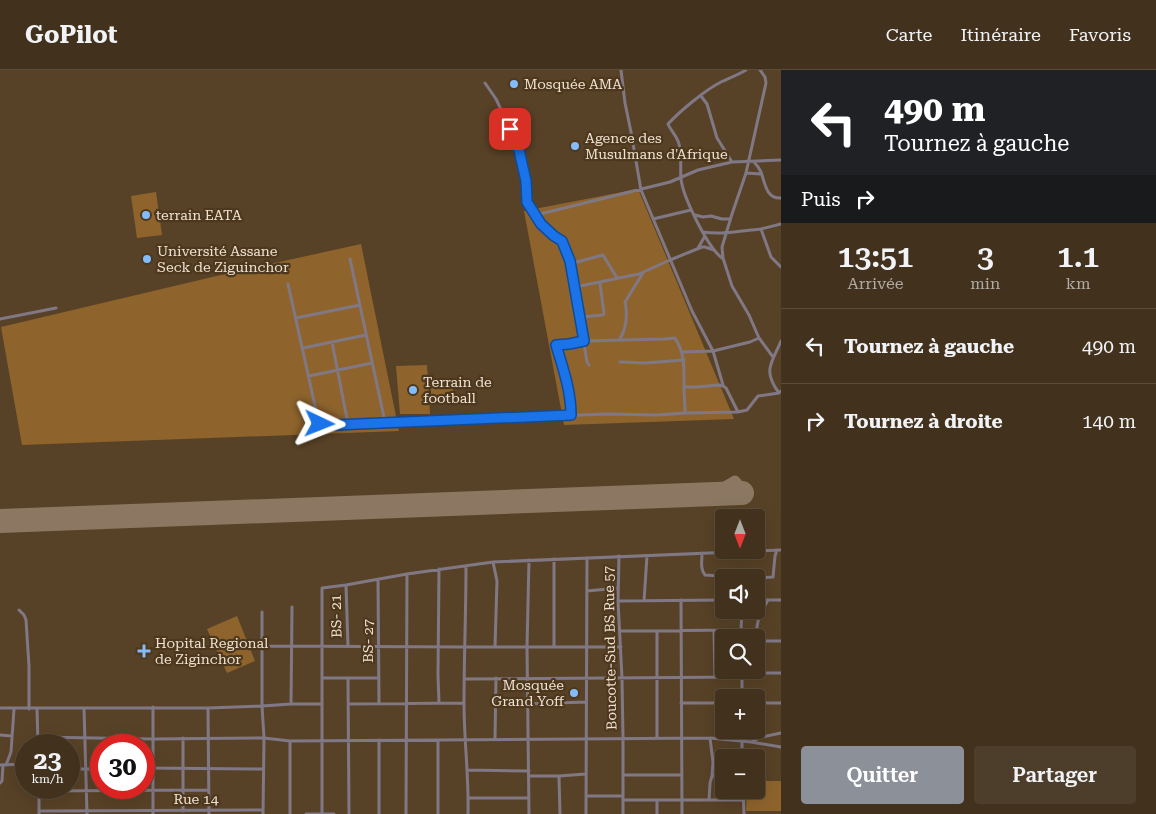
<!DOCTYPE html>
<html lang="fr">
<head>
<meta charset="utf-8">
<style>
	body { margin:0; font-family:"Roboto Serif",serif; background:#4c3e2a; color:#f1f3f6; height:100vh; display:flex; flex-direction:column; font-size:19px; white-space:nowrap }
	* { box-sizing:border-box; margin:0 }
	p { font-size:16px; color:#aeaaa4 }
	.icon { flex:none; width:28px; height:28px; fill:none; stroke:currentColor; stroke-width:2; stroke-linecap:round; stroke-linejoin:round }
	.map { position:relative; flex:1; overflow:hidden }
	.panel { display:flex; flex-direction:column; background:#42321d; width:375px }
	.panel>* { flex:none }
	.banner { background:#202124; color:#fff; overflow:hidden }
	.needle { width:32px; rotate:180deg }
	.controls { position:absolute; left:715px; top:439px; display:grid; gap:10px }
	.controls a { display:grid; place-items:center; width:50px; height:50px; border-radius:5px; background:#42321d; box-shadow:0 5px 20px #0002,0 0 0 1px #5a4d3b; font-size:25px }
	.speed { position:absolute; left:15px; top:664px; display:flex; gap:10px; font-size:25px; font-weight:700; text-align:center }
	.speed>* { display:grid; place-content:center; width:65px; height:65px; border-radius:50%; background:#42321d; box-shadow:0 5px 20px #0002,0 0 0 1px #5a4d3b; line-height:1 }
	.speed small { font-size:12px; font-weight:400 }
	.speed .limit { border:8px solid #d22; background:#fff; color:#111 }
	.pin { position:absolute; display:grid; place-items:center; width:42px; height:42px; color:#fff; margin:-21px; border-radius:10px; box-shadow:0 2px 8px #0006 }
	.me { position:absolute; width:55px; margin:-28px; rotate:92deg; stroke-linejoin:round; filter:drop-shadow(0 0 4px #0008) }
	.turn { display:flex; align-items:center; gap:18px; height:105px; padding:0 20px; font-size:22px }
	.turn .icon { width:65px; height:65px; stroke-width:2.5 }
	.turn b { display:block; font-size:35px; line-height:42px }
	.then { display:flex; align-items:center; height:48px; padding:0 20px; background:#0003; gap:10px; font-size:19px }
	.eta { display:flex; justify-content:space-evenly; align-items:center; height:85px; text-align:center }
	.eta b { font-size:30px; font-weight:600; line-height:35px }
	.action { display:flex; gap:10px; margin-top:auto; padding:10px 20px }
	.action a { flex:1; height:58px; border-radius:5px; background:#8c9099; color:#fff; font-size:20px; font-weight:600; line-height:58px; text-align:center }
	.action a+a { background:#4c3e2a; color:#f1f3f6 }
	ul { padding:0; list-style:none }
	li { display:flex; align-items:center; gap:15px; height:75px; padding:0 20px; border-top:1px solid #5a4d3b }
	li div { flex:1 }
	li b { display:block; font-size:19px }
	li em { font-style:normal }
	header { display:flex; align-items:center; gap:30px; box-sizing:border-box; height:70px; padding:0 25px; background:#42321d; border-bottom:1px solid #5a4d3b }
	header strong { font-size:24px }
	nav { display:flex; gap:28px; margin-inline-start:auto; font-size:18px }
	main { display:flex; flex:1; min-height:0 }
	.map>svg:first-child { display:block }
</style>
</head>
<body>
<header>
<strong>GoPilot</strong>
<nav><a>Carte</a><a>Itinéraire</a><a>Favoris</a></nav>
</header>
<main>
<div class="map">
<svg width="781" height="744" viewBox="0 0 781 744">
	<rect width="100%" height="100%" fill="#584227"/>
	<!-- green -->
	<path fill="#8e642c" d="M638,119L734,349L564,355L524,141Z
		M156,122L162,165L137,168L131,126Z
		M361,174L399,361L22,375L1,257L225,204Z
		M427,295L430,344H400L396,296Z
		M453,313V330H431V314Z
		M237,546L255,591L227,603L207,559Z
		M756,711H781V741H746L747,720H756Z"/>
	<g fill="none" stroke-linecap="round" stroke-linejoin="round">
		<!-- taxiway -->
		<path stroke="#8c7862" stroke-width="9" d="M704,424L718,420L735,410C742,416 742,428 731,428C727,428 723,425 719,423"/>
		<!-- runway -->
		<path stroke="#8c7862" stroke-width="24" d="M0,451L742,423"/>
		<!-- street -->
		<path stroke="#807885" stroke-width="3" d="M621,0L625,33L631,62L641,120L692,241L713,281L750,272L759,268
			M760,0L765,7L766,13L746,103L732,144L722,177L723,188L732,216L749,245L759,268L773,287
			M485,13L496,29L518,75L526,111L527,132L541,154L554,166L562,171L570,191L577,192L603,185L617,208
			M701,26L707,34L717,68L732,92L781,90
			M754,92C757,95 759,98 761,102C765,113 766,129 781,128
			M746,103L761,104
			M536,145L670,112L698,100L732,92
			M695,145L703,147L711,146L722,149H730
			M653,149L691,140
			M761,159L781,154
			M703,162C722,165 741,161 761,159L771,187L781,197
			M698,178L705,166
			M722,188C708,178 683,127 681,109C680,97 682,86 679,74C677,66 671,61 668,54C679,42 705,20 721,12C729,8 738,5 746,0
			M350,189L385,352
			M570,191L587,292L589,295
			M288,214L319,354L321,355L607,344L657,345L685,343L738,342L747,340L758,326L779,323L781,321
			M575,217L639,204L670,190L702,177H705L714,180
			M580,247L603,245L604,244L600,213
			M296,248L360,235
			M0,249L56,238
			M620,269C626,259 628,244 625,232L643,203
			M332,272L348,354
			M303,278L366,265
			M682,282L713,281L723,315
			M620,292L645,293L684,290
			M309,306L372,293
			M684,317H697L719,315L723,316L726,318L738,342
			M779,323C762,300 772,293 781,271
			M571,345C571,321 563,298 556,275L569,274L584,271L664,269L675,268C685,283 684,298 684,315C684,324 685,334 685,343
			M702,483C702,491 700,499 705,505L748,508
			M619,486L618,531L622,608L623,668V744
			M529,490L527,577L529,744
			M493,492L497,511L495,577
			M466,496C466,541 464,587 464,633C464,670 469,707 468,744
			M439,499L438,605L439,633
			M756,508L773,507L775,486L777,480
			M378,509L379,634
			M346,515L348,576
			M587,521L618,518
			M681,530L682,744
			M756,530H781
			M618,531L724,530
			M644,531L647,486
			M19,540L24,545L26,550L29,596V639
			M742,540L741,560L743,568
			M262,542V636L264,668L263,744
			M620,561L741,560
			M657,561V668
			M714,561L715,607
			M755,568L759,546L768,530
			M756,570L766,571H781
			M262,576L465,577H621
			M554,577V489
			M742,603H781
			M322,608H379
			M348,608L349,744
			M465,609L742,607
			M742,628V600
			M681,633H724
			M756,633H781
			M291,634L292,537
			M348,634L464,633
			M528,634L586,632
			M153,637V744
			M0,638H208L262,636L291,634H322
			M84,638L87,744
			M208,638L209,744
			M37,639L38,675
			M742,660V688
			M0,665L12,666
			M37,667L153,669L264,668L290,671L710,668L751,672L781,677
			M113,668V675
			M131,668V675
			M183,668V741
			M495,669L496,608
			M379,670V744
			M438,670V744
			M290,671V744
			M753,671L762,667L781,663
			M0,695L26,694
			M6,695L11,682L14,639
			M144,698L263,699
			M69,699H101
			M468,700L529,701
			M623,705H682
			M529,706H559L586,704
			M559,706L560,744
			M713,706L724,702
			M0,713L2,711L3,695
			M39,718V744
			M743,720L744,744
			M39,721L208,720
			M586,726H623
			M468,728H529
			M623,730H744
			M709,730L710,713L712,706L713,692L710,668
			M39,741L262,740
			M306,744H334
			M322,744V518L346,515L407,504L493,492L781,480
			M406,744L407,504
			M586,744L587,488
			M657,744V730"/>
	</g>
	<g fill="none" stroke-linecap="round" stroke-linejoin="round">
		<!-- route casing -->
		<g stroke="#114b97" stroke-width="12">
			<path id="route" d="M320,354L321,355H335L571,345C571,321 563,298 556,275L569,274L584,271L570,191L562,171L554,166L541,154L527,132L526,111L521,89L518,75L510,59"/>
		</g>
		<!-- route -->
		<use href="#route" stroke="#1a73e8" stroke-width="9"/>
	</g>
	<!-- markers -->
	<g fill="#82bcfa" stroke="#4d371d" stroke-width="2">
		<circle cx="514" cy="14" r="5"/>
		<circle cx="575" cy="76" r="5"/>
		<circle cx="146" cy="145" r="5"/>
		<circle cx="147" cy="189" r="5"/>
		<circle cx="413" cy="320" r="5"/>
		<path d="M141.5 573.5h5v5h5v5h-5v5h-5v-5h-5v-5h5z"/>
		<circle cx="574" cy="623" r="5"/>
	</g>
	<g text-anchor="middle" stroke-width="4.5" stroke-linejoin="round" paint-order="stroke">
		<!-- poi labels -->
		<g font-size="14" fill="#eee1d2" stroke="#4d371d" text-anchor="start">
			<text x="524" y="19">Mosquée AMA</text>
			<text x="585" y="73">Agence des<tspan x="585" dy="16">Musulmans d'Afrique</tspan></text>
			<text x="156" y="150">terrain EATA</text>
			<text x="157" y="186">Université Assane<tspan x="157" dy="16">Seck de Ziguinchor</tspan></text>
			<text x="423" y="317">Terrain de<tspan x="423" dy="16">football</tspan></text>
			<text x="155" y="578">Hopital Regional<tspan x="155" dy="16">de Ziginchor</tspan></text>
			<text x="564" y="620" text-anchor="end">Mosquée<tspan x="564" dy="16">Grand Yoff</tspan></text>
		</g>
		<!-- street labels -->
		<g font-size="14" fill="#eee1d2" stroke="#4d371d">
			<text transform="translate(336 546) rotate(-91)" y="5">BS- 21</text>
			<text transform="translate(368 571) rotate(-90)" y="5">BS- 27</text>
			<text transform="translate(610 578) rotate(-91)" y="5">Boucotte-Sud BS Rue 57</text>
			<text x="196" y="734">Rue 14</text>
		</g>
	</g>
</svg>
<div class="controls">
<a><svg class="needle" viewBox="-14 -14 28 28"><path d="M0-13l5 13h-10z" fill="#e53935"/><path d="M0 13l5-13h-10z" fill="#aeaaa4"/></svg></a>
<a><svg class="icon" aria-label="sound" viewBox="0 0 24 24"><path d="M4 9h4l5-4v14l-5-4H4zM17 9q2 3 0 6"/></svg></a>
<a><svg class="icon" aria-label="search" viewBox="0 0 24 24"><circle cx="10" cy="10" r="6"/><path d="M15 15l6 6"/></svg></a>
<a>+</a>
<a>−</a>
</div>
<div class="speed"><div>23<small>km/h</small></div><div class="limit">30</div></div>
<div class="pin" style="left:510px;top:59px;background:#d93025"><svg class="icon" aria-label="arrive" viewBox="0 0 24 24"><path d="M6 21V4h12l-3 4 3 4H6"/></svg></div>
<svg class="me" style="left:320px;top:354px" viewBox="-20 -20 40 40"><path d="M0-17L14 15 0 8-14 15z" fill="#1a73e8" stroke="#fff" stroke-width="4"/></svg>
</div>
<section class="panel">
<div class="banner">
<div class="turn"><svg class="icon" aria-label="left" viewBox="0 0 24 24"><path d="M17 20v-9H6M10 6l-5 5 5 5"/></svg><div><b>490 m</b>Tournez à gauche</div></div>
<div class="then">Puis<svg class="icon" aria-label="right" viewBox="0 0 24 24"><path d="M7 20v-9h11M14 6l5 5-5 5"/></svg></div>
</div>
<div class="eta">
<div><b>13:51</b><p>Arrivée</p></div>
<div><b>3</b><p>min</p></div>
<div><b>1.1</b><p>km</p></div>
</div>
<ul>
<li><svg class="icon" aria-label="left" viewBox="0 0 24 24"><path d="M17 20v-9H6M10 6l-5 5 5 5"/></svg><div><b>Tournez à gauche</b></div><em>490 m</em></li>
<li><svg class="icon" aria-label="right" viewBox="0 0 24 24"><path d="M7 20v-9h11M14 6l5 5-5 5"/></svg><div><b>Tournez à droite</b></div><em>140 m</em></li>
</ul>
<div class="action"><a>Quitter</a><a>Partager</a></div>
</section>
</main>
</body>
</html>
